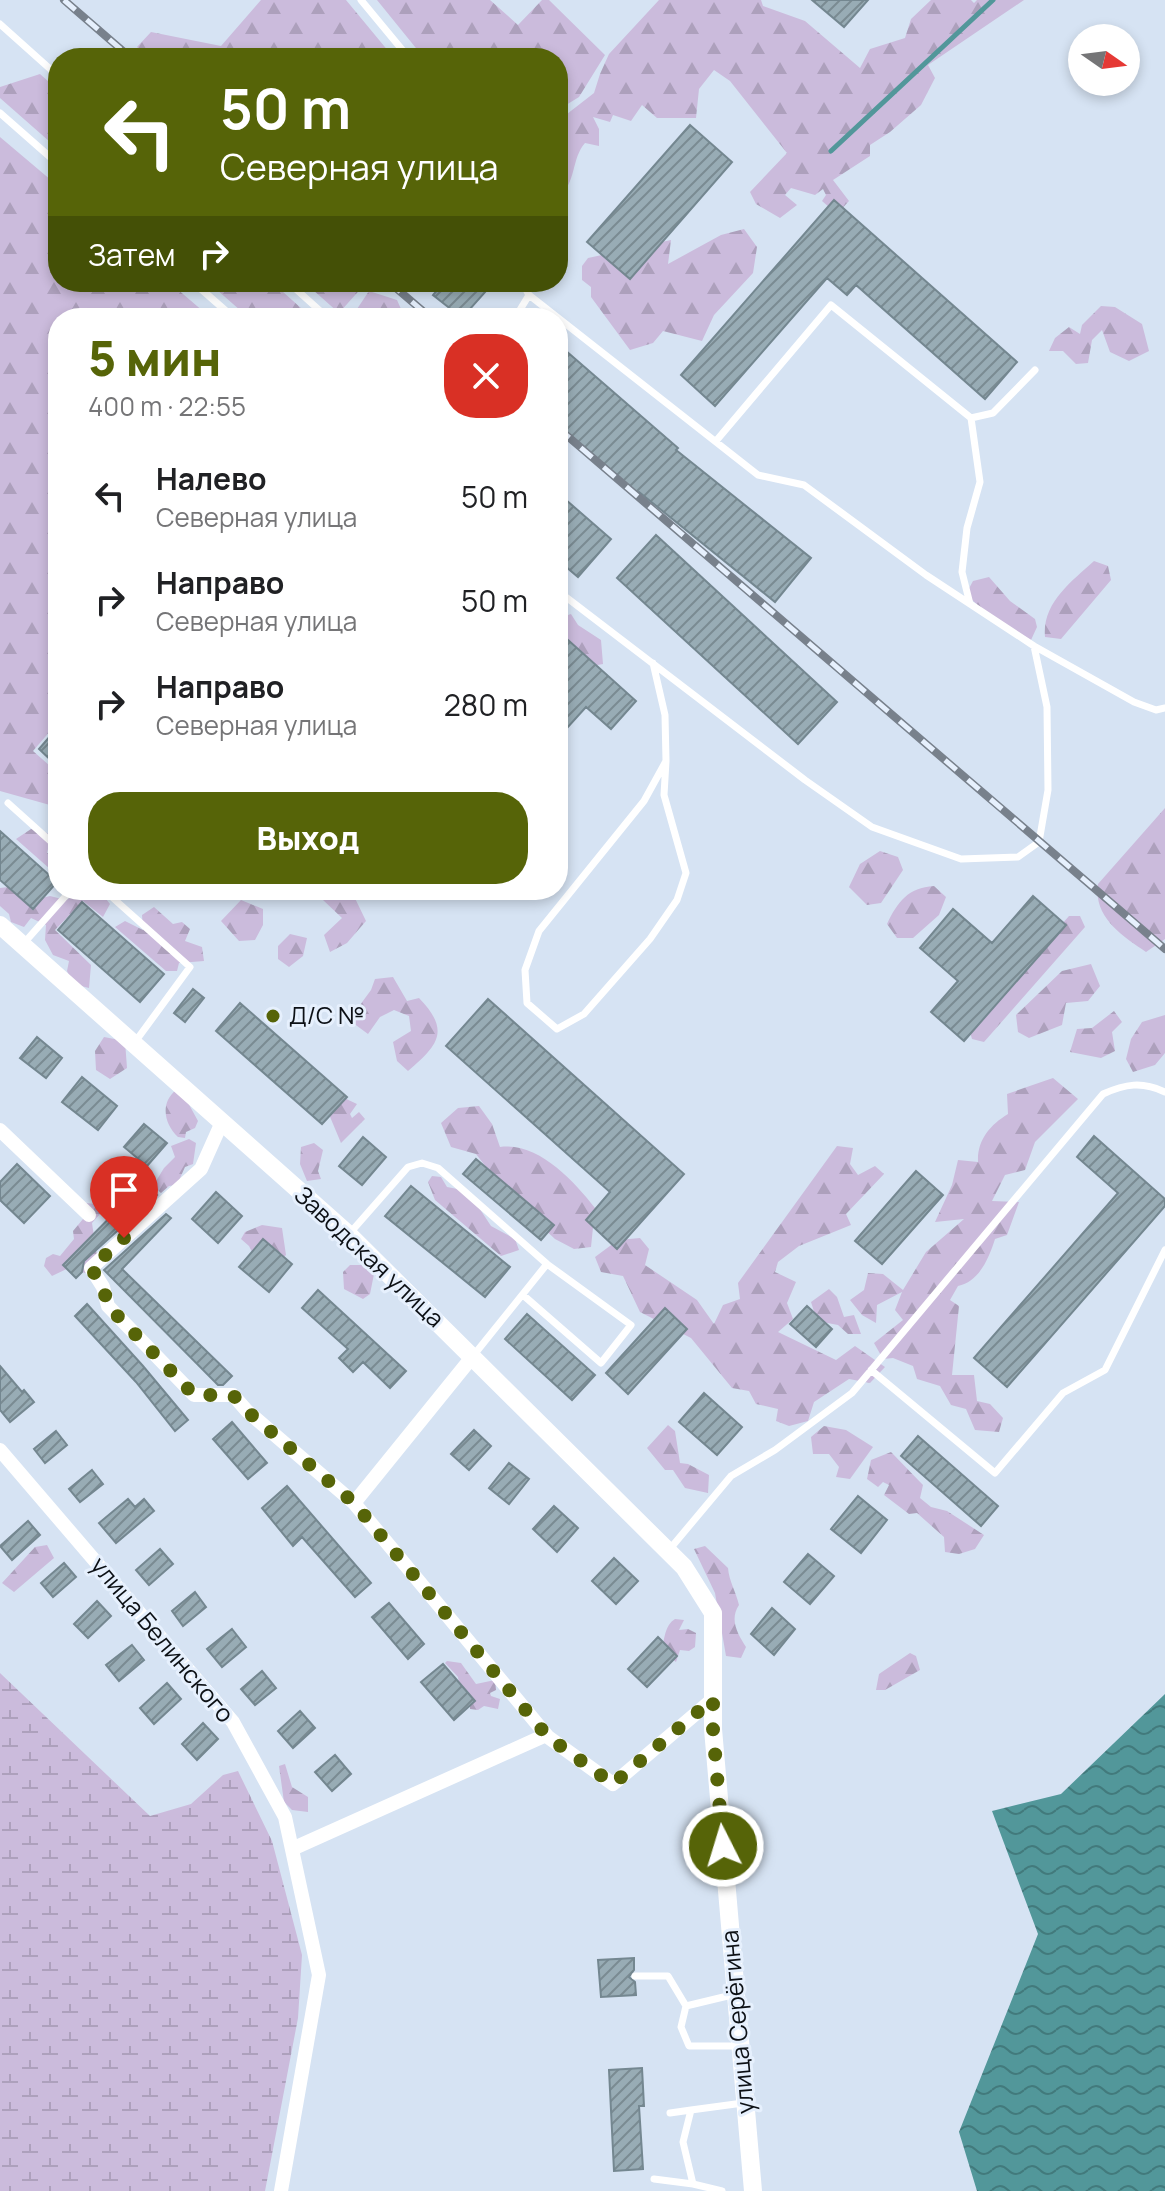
<!DOCTYPE html>
<html lang="ru">
<head>
<meta charset="utf-8">
<style>
	body { margin:0; font-family:Manrope,sans-serif; background:#f2f2f2; color:#202124; height:100vh; display:flex; flex-direction:column; font-size:30px; white-space:nowrap }
	* { box-sizing:border-box; margin:0 }
	p { font-size:26px; color:#757577 }
	.icon { flex:none; width:44px; height:44px; fill:none; stroke:currentColor; stroke-width:2; stroke-linecap:round; stroke-linejoin:round }
	.map { position:relative; flex:1; overflow:hidden }
	.sheet { position:absolute; left:48px; top:308px; width:520px; height:592px; display:flex; flex-direction:column; background:#fff; border-radius:32px; box-shadow:0 4px 12px #0003 }
	.sheet>* { flex:none }
	.top-card { position:absolute; left:48px; top:48px; width:520px; height:244px; border-radius:32px; box-shadow:0 4px 12px #0003; background:#566408; color:#fff; overflow:hidden }
	.needle { width:52px; rotate:104deg }
	.tools { position:absolute; left:1068px; top:24px; display:grid; gap:16px }
	.tools a { display:grid; place-items:center; width:72px; height:72px; border-radius:50%; background:#fff; box-shadow:0 4px 12px #0003; font-size:40px }
	.pin { position:absolute; display:grid; place-items:center; width:68px; height:68px; color:#fff; margin:-82px -34px; border-radius:50% 50% 50% 0; rotate:-45deg; box-shadow:0 0 8px #0007 }
	.pin .icon { rotate:45deg }
	.me { position:absolute; width:88px; margin:-44px; rotate:355deg; stroke-linejoin:round; filter:drop-shadow(0 0 6px #0008) }
	.turn { display:flex; align-items:center; gap:28px; height:168px; padding:0 40px; font-size:36px }
	.turn .icon { width:104px; height:104px; stroke-width:2.5 }
	.turn b { display:block; font-size:56px; line-height:68px }
	.then { display:flex; align-items:center; height:76px; padding:0 40px; background:#0003; gap:16px; font-size:30px }
	.round { display:grid; place-items:center; flex:none; width:84px; height:84px; border-radius:32px; background:#f2f2f2 }
	.summary { display:flex; align-items:center; justify-content:space-between; height:136px; padding:0 40px }
	h1 { font-size:48px; font-weight:800; line-height:60px; color:#566408 }
	.cta { display:flex; gap:16px; margin-top:auto; padding:16px 40px }
	.cta a { flex:1; height:92px; border-radius:32px; background:#566408; color:#fff; font-size:32px; font-weight:800; line-height:92px; text-align:center }
	ul { padding:0; list-style:none }
	li { display:flex; align-items:center; gap:24px; height:104px; padding:0 40px }
	li div { flex:1 }
	li b { display:block; font-size:30px }
	li em { font-style:normal }
	.map>svg:first-child { display:block }
</style>
</head>
<body>
<div class="map">
<svg width="1165" height="2191" viewBox="0 0 1165 2191">
	<defs>
		<pattern id="forest-firs" width="22" height="20" patternUnits="userSpaceOnUse" patternTransform="scale(2)"><rect width="22" height="20" fill="#cbbbdc"/><path d="M5 1l3.5 6h-7zM16 11l3.5 6h-7z" fill="#ada0bc"/></pattern>
		<pattern id="wetland-marsh" width="20" height="14" patternUnits="userSpaceOnUse" patternTransform="scale(2)"><rect width="20" height="14" fill="#cbbbdc"/><path d="M1 5h8M5 5V1M11 12h8M15 12V8" fill="none" stroke="#ada0bc"/></pattern>
		<pattern id="water-waves" width="16" height="10" patternUnits="userSpaceOnUse" patternTransform="scale(2)"><rect width="16" height="10" fill="#52979a"/><path d="M0 5q4-4 8 0t8 0" fill="none" stroke="#427a7c"/></pattern>
		<pattern id="building-hatch" width="6" height="6" patternUnits="userSpaceOnUse" patternTransform="scale(2)"><rect width="6" height="6" fill="#98acb5"/><path d="M-1 1l2-2M0 6l6-6M5 7l2-2" fill="none" stroke="#7a8b92"/></pattern>
	</defs>
	<rect width="100%" height="100%" fill="#d6e3f3"/>
	<!-- forest -->
	<path fill="url(#forest-firs)" d="M261,0H346L394,58H150L137,47L151,32L221,46Z
		M377,0H490L518,25L542,0H549L605,55L579,97L558,110V58H424Z
		M659,0H761L763,6L805,21L860,68L870,49L905,38L911,19L931,0H971L974,3L977,0H1024L928,65L935,78L921,105L890,132L870,145V156L833,180L849,201L837,214L822,201L826,195L823,189L815,195L791,188L785,195L797,205L780,218L756,204L750,192L787,153L730,81L714,70L699,89L696,118H657L642,105L631,121L613,115L610,122L593,117L599,129V146L585,143C571,159 577,182 558,198V121L594,93L600,74L609,54Z
		M40,74L58,90V149L0,98V87Z
		M0,137L58,186V282H169L211,318H58V722L33,751L58,773L57,807L0,791Z
		M744,229L757,247L753,273L714,315L702,341L663,331L653,343L630,350L591,297V287L582,280V266L588,258L671,240L668,264L721,235Z
		M208,282H272L312,318H249Z
		M304,282H363L365,284L339,313Z
		M369,291L397,300L405,318H366L357,309Z
		M1101,306L1115,307L1142,324L1149,351L1129,361L1110,352L1102,330L1092,340L1088,363L1076,364L1063,351H1049L1055,338L1069,327L1080,334L1082,325Z
		M1094,561L1108,566L1111,580L1061,639L1045,637C1042,603 1071,582 1094,561Z
		M989,577L1010,601L1035,619L1037,627L1031,640L989,616L966,594L973,581Z
		M571,614L578,625L601,640L603,664L592,666L558,632L559,618Z
		M1165,808V939L1146,952C1122,936 1093,917 1098,884Z
		M31,829L47,833L51,837L47,853L58,854V876L16,839Z
		M880,851L898,857L903,870L881,903L867,905L849,887L860,864Z
		M17,886L33,900L50,896L66,900L79,893L99,890L110,904L103,917L83,901L55,930L91,965L89,988L73,984L67,971L69,961L53,955L45,940L46,925L31,918L24,927L11,922L9,914L0,906V888Z
		M934,886L946,897L939,915L913,938H897L887,924C898,901 908,888 934,886Z
		M328,890H351L366,921L347,943L330,952L324,935L342,918L323,900L325,891Z
		M241,900L263,909V925L255,940L239,941L221,921Z
		M154,907L173,924L182,922L190,929L185,941L202,947L204,961L179,963L177,971H166L115,927L125,921L143,930L142,915Z
		M1069,916H1080L1085,927L984,1042L972,1039L969,1029Z
		M290,934L307,938L303,956L289,967L278,959V946Z
		M1091,964L1100,986L1088,1001L1066,1003L1062,1025L1029,1038L1018,1032L1016,1015L1062,971Z
		M393,977L407,1001L419,998C451,1031 438,1045 408,1071L397,1061L393,1042L411,1031L409,1016L394,1010L380,1017L368,1034L349,1020L371,990L375,979Z
		M1114,1011L1122,1022L1112,1032L1115,1051L1101,1058L1070,1052L1077,1029L1092,1028Z
		M1165,1015V1053L1155,1065L1133,1072L1126,1059L1131,1039L1142,1022Z
		M104,1037L125,1041L127,1068L110,1079L96,1070L95,1051Z
		M1053,1078L1078,1099L1035,1142L1025,1170L1005,1175L992,1201L1019,1202L1007,1235L995,1239C989,1258 979,1282 958,1286L950,1300L959,1306L952,1375H974L977,1401L990,1404L1003,1418L999,1432L975,1430L966,1409L951,1405L940,1386L917,1379L913,1366L893,1358L883,1359L874,1343L903,1320L895,1310L902,1292L877,1305L876,1323L862,1315L850,1300L864,1290L868,1273L883,1274L903,1290L926,1252L964,1219L935,1222L952,1185L958,1160L978,1162C977,1140 990,1125 1008,1114L1007,1094Z
		M176,1090L186,1099L198,1121L195,1128L186,1132L185,1138L178,1137C164,1124 160,1103 176,1090Z
		M342,1097L357,1104L350,1114L352,1118L359,1112L365,1119L341,1143L328,1112Z
		M479,1106L492,1124L500,1147C538,1142 573,1180 595,1208L591,1247L574,1249L555,1239L507,1194L476,1154L451,1147L441,1123L458,1108Z
		M189,1139L196,1143L193,1164L185,1167L177,1185L169,1186L161,1193L153,1186L164,1168L175,1157L171,1146Z
		M314,1143L323,1150L318,1171L321,1179L307,1181L300,1164L301,1147Z
		M837,1146L853,1148L850,1164L858,1175L875,1166L884,1174L846,1214L851,1225L799,1246L778,1262L775,1272L796,1282L787,1303L793,1319L778,1332L836,1360L855,1346L885,1367L870,1383L849,1379L814,1402L808,1421L789,1426L776,1421L778,1409L756,1404L749,1391L732,1388L691,1338L640,1312L623,1276L601,1272L595,1257L618,1240L640,1238L649,1249L645,1265L697,1300L714,1324L723,1305L740,1299L738,1283Z
		M432,1176L441,1177L447,1187L468,1191L491,1226L515,1239L519,1250L501,1256L435,1200L428,1182Z
		M86,1203L95,1204L101,1213L92,1223C94,1238 99,1256 96,1270L84,1273L77,1264L52,1276L44,1266L46,1258L53,1254L60,1256L74,1239L73,1231L83,1219Z
		M262,1225L282,1228L286,1255L278,1262L255,1258L249,1246L241,1239L245,1232Z
		M350,1265H370L374,1274L370,1294L363,1299L344,1289L343,1272Z
		M829,1289L837,1297L844,1317L854,1315L861,1334H848L838,1325L817,1321L811,1302Z
		M668,1425L675,1431L680,1463L688,1464L709,1475L708,1493L685,1488L673,1470H665L647,1448Z
		M824,1426L846,1430L873,1447L850,1479L836,1477L839,1467L829,1454H813L811,1437Z
		M891,1452L923,1485L920,1498L931,1507L947,1511L984,1535L975,1549L959,1554L945,1552L944,1537L917,1513L909,1514L884,1495L889,1485L883,1482L878,1487L867,1479L871,1460Z
		M47,1545L54,1558L14,1592L2,1583L35,1547Z
		M705,1546L728,1568C729,1581 736,1592 739,1605C729,1620 738,1634 746,1647L741,1658L726,1656L715,1593L694,1549Z
		M675,1619L684,1620L679,1630L688,1629L696,1633L695,1647L689,1651L680,1650L676,1662L662,1651C664,1639 665,1625 675,1619Z
		M910,1653L916,1656L920,1670L885,1690H876L879,1674Z
		M447,1661L461,1663L476,1684L495,1680L496,1690L490,1693L491,1696L500,1699L498,1709L484,1706L478,1710L470,1709V1699L460,1691L458,1677L445,1663Z
		M285,1764L292,1787L308,1797V1812L292,1810L284,1802L279,1766Z"/>
	<!-- wetland -->
	<path fill="url(#wetland-marsh)" d="M0,1673L150,1816L191,1804L223,1775L238,1771L272,1841L302,1955L298,2018L265,2191H0Z"/>
	<!-- water -->
	<path fill="url(#water-waves)" d="M1165,1694V2191H977L959,2132L1038,1934L992,1811L1061,1794Z"/>
	<g fill="none" stroke-linecap="round" stroke-linejoin="round">
		<!-- stream -->
		<path stroke="#52979a" stroke-width="5" d="M831,151L993,0"/>
	</g>
	<!-- building -->
	<path fill="url(#building-hatch)" stroke="#748790" stroke-width="2" d="M812,0H868L844,27Z
		M690,125L732,162L630,279L587,242Z
		M834,200L1017,362L985,399L856,285L847,295L827,278L715,406L681,375Z
		M444,282H494L462,318L433,295Z
		M558,344L678,448L676,450L811,558L775,602L639,492L637,495L558,426Z
		M558,493L611,539L578,577L558,560Z
		M656,535L837,702L798,744L617,578Z
		M558,631L636,701L611,729L586,707L558,738Z
		M58,727V767L39,749Z
		M0,831L57,882L33,909L0,880Z
		M1033,896L1066,925L964,1041L931,1012L958,981L920,948L953,909L992,943Z
		M82,902L164,974L140,1002L58,930Z
		M193,989L204,998L185,1022L174,1013Z
		M488,999L684,1174L617,1249L586,1220L610,1192L446,1046Z
		M240,1003L347,1097L322,1124L216,1031Z
		M37,1037L62,1058L46,1078L20,1058Z
		M82,1077L117,1106L98,1130L62,1102Z
		M144,1124L167,1143L147,1166L124,1147Z
		M1094,1136L1165,1199V1206L1007,1387L974,1358L1118,1193L1077,1157Z
		M363,1137L386,1157L362,1185L339,1166Z
		M476,1159L554,1225L541,1240L463,1174Z
		M17,1164L50,1196L24,1223L0,1200V1182Z
		M916,1171L943,1195L882,1264L855,1241Z
		M144,1183L157,1195L84,1261L82,1272L76,1278L63,1265Z
		M411,1186L510,1267L485,1297L385,1216Z
		M216,1192L242,1216L218,1243L192,1219Z
		M166,1214L171,1218L122,1269L232,1376L223,1385H218L104,1270Z
		M263,1239L292,1264L269,1292L239,1267Z
		M318,1290L406,1371L390,1388L363,1362L353,1372L339,1358L348,1349L302,1308Z
		M87,1304L143,1366L188,1420L175,1431L136,1382L75,1316Z
		M807,1306L832,1329L816,1347L790,1324Z
		M665,1308L687,1329L628,1394L606,1373Z
		M527,1314L595,1375L572,1400L505,1339Z
		M0,1366L22,1392L24,1390L34,1402L10,1422L0,1410Z
		M704,1393L742,1427L717,1455L679,1422Z
		M232,1422L267,1463L248,1479L213,1439Z
		M474,1430L491,1446L469,1470L451,1454Z
		M56,1431L67,1445L45,1463L34,1449Z
		M918,1436L998,1506L981,1526L901,1456Z
		M509,1463L529,1479L509,1504L489,1488Z
		M92,1470L103,1484L80,1502L69,1489Z
		M287,1486L371,1583L355,1597L302,1537L293,1546L262,1508Z
		M858,1496L887,1520L861,1553L831,1529Z
		M128,1499L135,1507L144,1499L154,1511L116,1543L99,1523Z
		M554,1506L578,1528L557,1552L533,1529Z
		M28,1521L40,1535L12,1560L0,1546Z
		M160,1549L173,1564L149,1585L136,1570Z
		M808,1554L834,1576L810,1604L784,1582Z
		M614,1558L638,1581L616,1604L592,1581Z
		M64,1563L76,1577L53,1597L41,1583Z
		M195,1592L206,1607L183,1626L172,1611Z
		M97,1601L111,1616L88,1638L74,1624Z
		M389,1603L424,1644L408,1659L372,1617Z
		M772,1608L795,1629L774,1655L751,1634Z
		M232,1629L246,1647L222,1667L207,1649Z
		M658,1637L677,1656L647,1687L628,1669Z
		M132,1645L144,1660L119,1681L106,1665Z
		M443,1664L475,1701L454,1720L421,1682Z
		M262,1671L276,1688L255,1705L241,1689Z
		M167,1683L181,1699L154,1724L140,1708Z
		M300,1711L315,1728L293,1748L278,1731Z
		M203,1723L218,1739L197,1760L182,1744Z
		M335,1755L351,1774L332,1791L315,1772Z
		M634,1958V1970L629,1977L635,1982L636,1995L601,1997L598,1960Z
		M642,2068L644,2106H639L643,2169L614,2171L609,2070Z"/>
	<g fill="none" stroke-linecap="round" stroke-linejoin="round">
		<!-- service -->
		<path stroke="#fff" stroke-width="7" d="M361,0L409,58
			M0,24L58,76
			M0,113L58,164
			M193,282L234,318
			M288,282L328,318
			M522,282L529,295L758,475L804,485L926,575L1034,646L1134,702L1156,710L1165,708
			M515,318L529,295
			M716,441L831,305L971,418L993,413L1035,370
			M558,591L805,780L872,827L961,859L1018,857L1039,842L1048,790L1047,707L1034,646
			M970,604L962,572L967,528L980,482L971,418
			M653,663L665,715L666,761L644,801L539,931L525,970L527,1003L557,1029L584,1014L650,939L677,900L686,873L664,795L666,761
			M8,803L58,848
			M104,890L190,967L135,1042
			M24,943L71,890
			M350,1233L408,1167L422,1163L438,1168L547,1264L473,1356
			M523,1295L601,1363L631,1325L547,1264
			M871,1370L995,1473L1063,1393L1105,1370L1165,1250
			M669,1550L731,1476L775,1450L852,1393L1103,1094C1125,1084 1142,1081 1165,1092
			M635,1976H668L686,2006
			M736,1994L686,2006L681,2027L689,2046H738
			M670,2113L691,2110
			M654,2179L693,2184
			M722,2191L693,2184L683,2142L691,2110L743,2103"/>
		<!-- minor -->
		<path stroke="#fff" stroke-width="14" d="M222,1122L201,1169L91,1268L103,1287L108,1306L194,1395H233L247,1411L354,1503L548,1737L613,1784L713,1699
			M0,1130L89,1215
			M0,1450L233,1722L285,1817L319,1975L281,2191
			M354,1503L473,1356
			M292,1849L546,1735"/>
		<!-- tertiary -->
		<path stroke="#fff" stroke-width="18" d="M0,925L348,1234L684,1567L713,1613V1729L753,2191"/>
		<!-- rail casing -->
		<g stroke="#78818c" stroke-width="8">
			<path id="rail" d="M64,0L131,58
				M389,282L431,318
				M558,428L1165,949"/>
		</g>
		<!-- rail -->
		<use href="#rail" stroke="#e6f0fd" stroke-width="5" stroke-dasharray="15" stroke-linecap="butt"/>
	</g>
	<g fill="none" stroke-linecap="round" stroke-linejoin="round">
		<!-- route -->
		<path stroke="#566408" stroke-width="14" stroke-dasharray="0 25.2" d="M124,1238L91,1268L103,1287L108,1306L194,1395H233L247,1411L354,1503L548,1737L613,1784L713,1699V1729L723,1846"/>
	</g>
	<!-- markers -->
	<circle fill="#566408" stroke="#e6f0fd" stroke-width="3" cx="273" cy="1016" r="8"/>
	<g text-anchor="middle" stroke-width="6" stroke-linejoin="round" paint-order="stroke">
		<!-- poi labels -->
		<g font-size="24" fill="#0c1015" stroke="#e6f0fd" text-anchor="start">
			<text x="289" y="1024">Д/С №</text>
		</g>
		<!-- street labels -->
		<g font-size="24" fill="#0c1015" stroke="#e6f0fd">
			<text transform="translate(369 1257) rotate(43)" y="8">Заводская улица</text>
			<text transform="translate(162 1640) rotate(50)" y="8">улица Белинского</text>
			<text transform="translate(738 2022) rotate(-95)" y="8">улица Серёгина</text>
		</g>
	</g>
</svg>
<div class="tools">
<a><svg class="needle" viewBox="-14 -14 28 28"><path d="M0-13l5 13h-10z" fill="#e53935"/><path d="M0 13l5-13h-10z" fill="#757577"/></svg></a>
</div>
<div class="pin" style="left:124px;top:1238px;background:#d93025"><svg class="icon" aria-label="arrive" viewBox="0 0 24 24"><path d="M6 21V4h12l-3 4 3 4H6"/></svg></div>
<svg class="me" style="left:723px;top:1846px" viewBox="-20 -20 40 40"><circle r="17" fill="#566408" stroke="#fff" stroke-width="3"/><path d="M0-11L8 9 0 5-8 9z" fill="#fff"/></svg>
<div class="top-card">
<div class="turn"><svg class="icon" aria-label="left" viewBox="0 0 24 24"><path d="M17 20v-9H6M10 6l-5 5 5 5"/></svg><div><b>50 m</b>Северная улица</div></div>
<div class="then">Затем<svg class="icon" aria-label="right" viewBox="0 0 24 24"><path d="M7 20v-9h11M14 6l5 5-5 5"/></svg></div>
</div>
<section class="sheet">
<div class="summary"><div><h1>5 мин</h1><p>400 m · 22:55</p></div><a class="round" style="background:#d93025;color:#fff"><svg class="icon" aria-label="close" viewBox="0 0 24 24"><path d="M6 6l12 12M18 6L6 18"/></svg></a></div>
<ul>
<li><svg class="icon" aria-label="left" viewBox="0 0 24 24"><path d="M17 20v-9H6M10 6l-5 5 5 5"/></svg><div><b>Налево</b><p>Северная улица</p></div><em>50 m</em></li>
<li><svg class="icon" aria-label="right" viewBox="0 0 24 24"><path d="M7 20v-9h11M14 6l5 5-5 5"/></svg><div><b>Направо</b><p>Северная улица</p></div><em>50 m</em></li>
<li><svg class="icon" aria-label="right" viewBox="0 0 24 24"><path d="M7 20v-9h11M14 6l5 5-5 5"/></svg><div><b>Направо</b><p>Северная улица</p></div><em>280 m</em></li>
</ul>
<div class="cta"><a>Выход</a></div>
</section>
</div>
</body>
</html>
